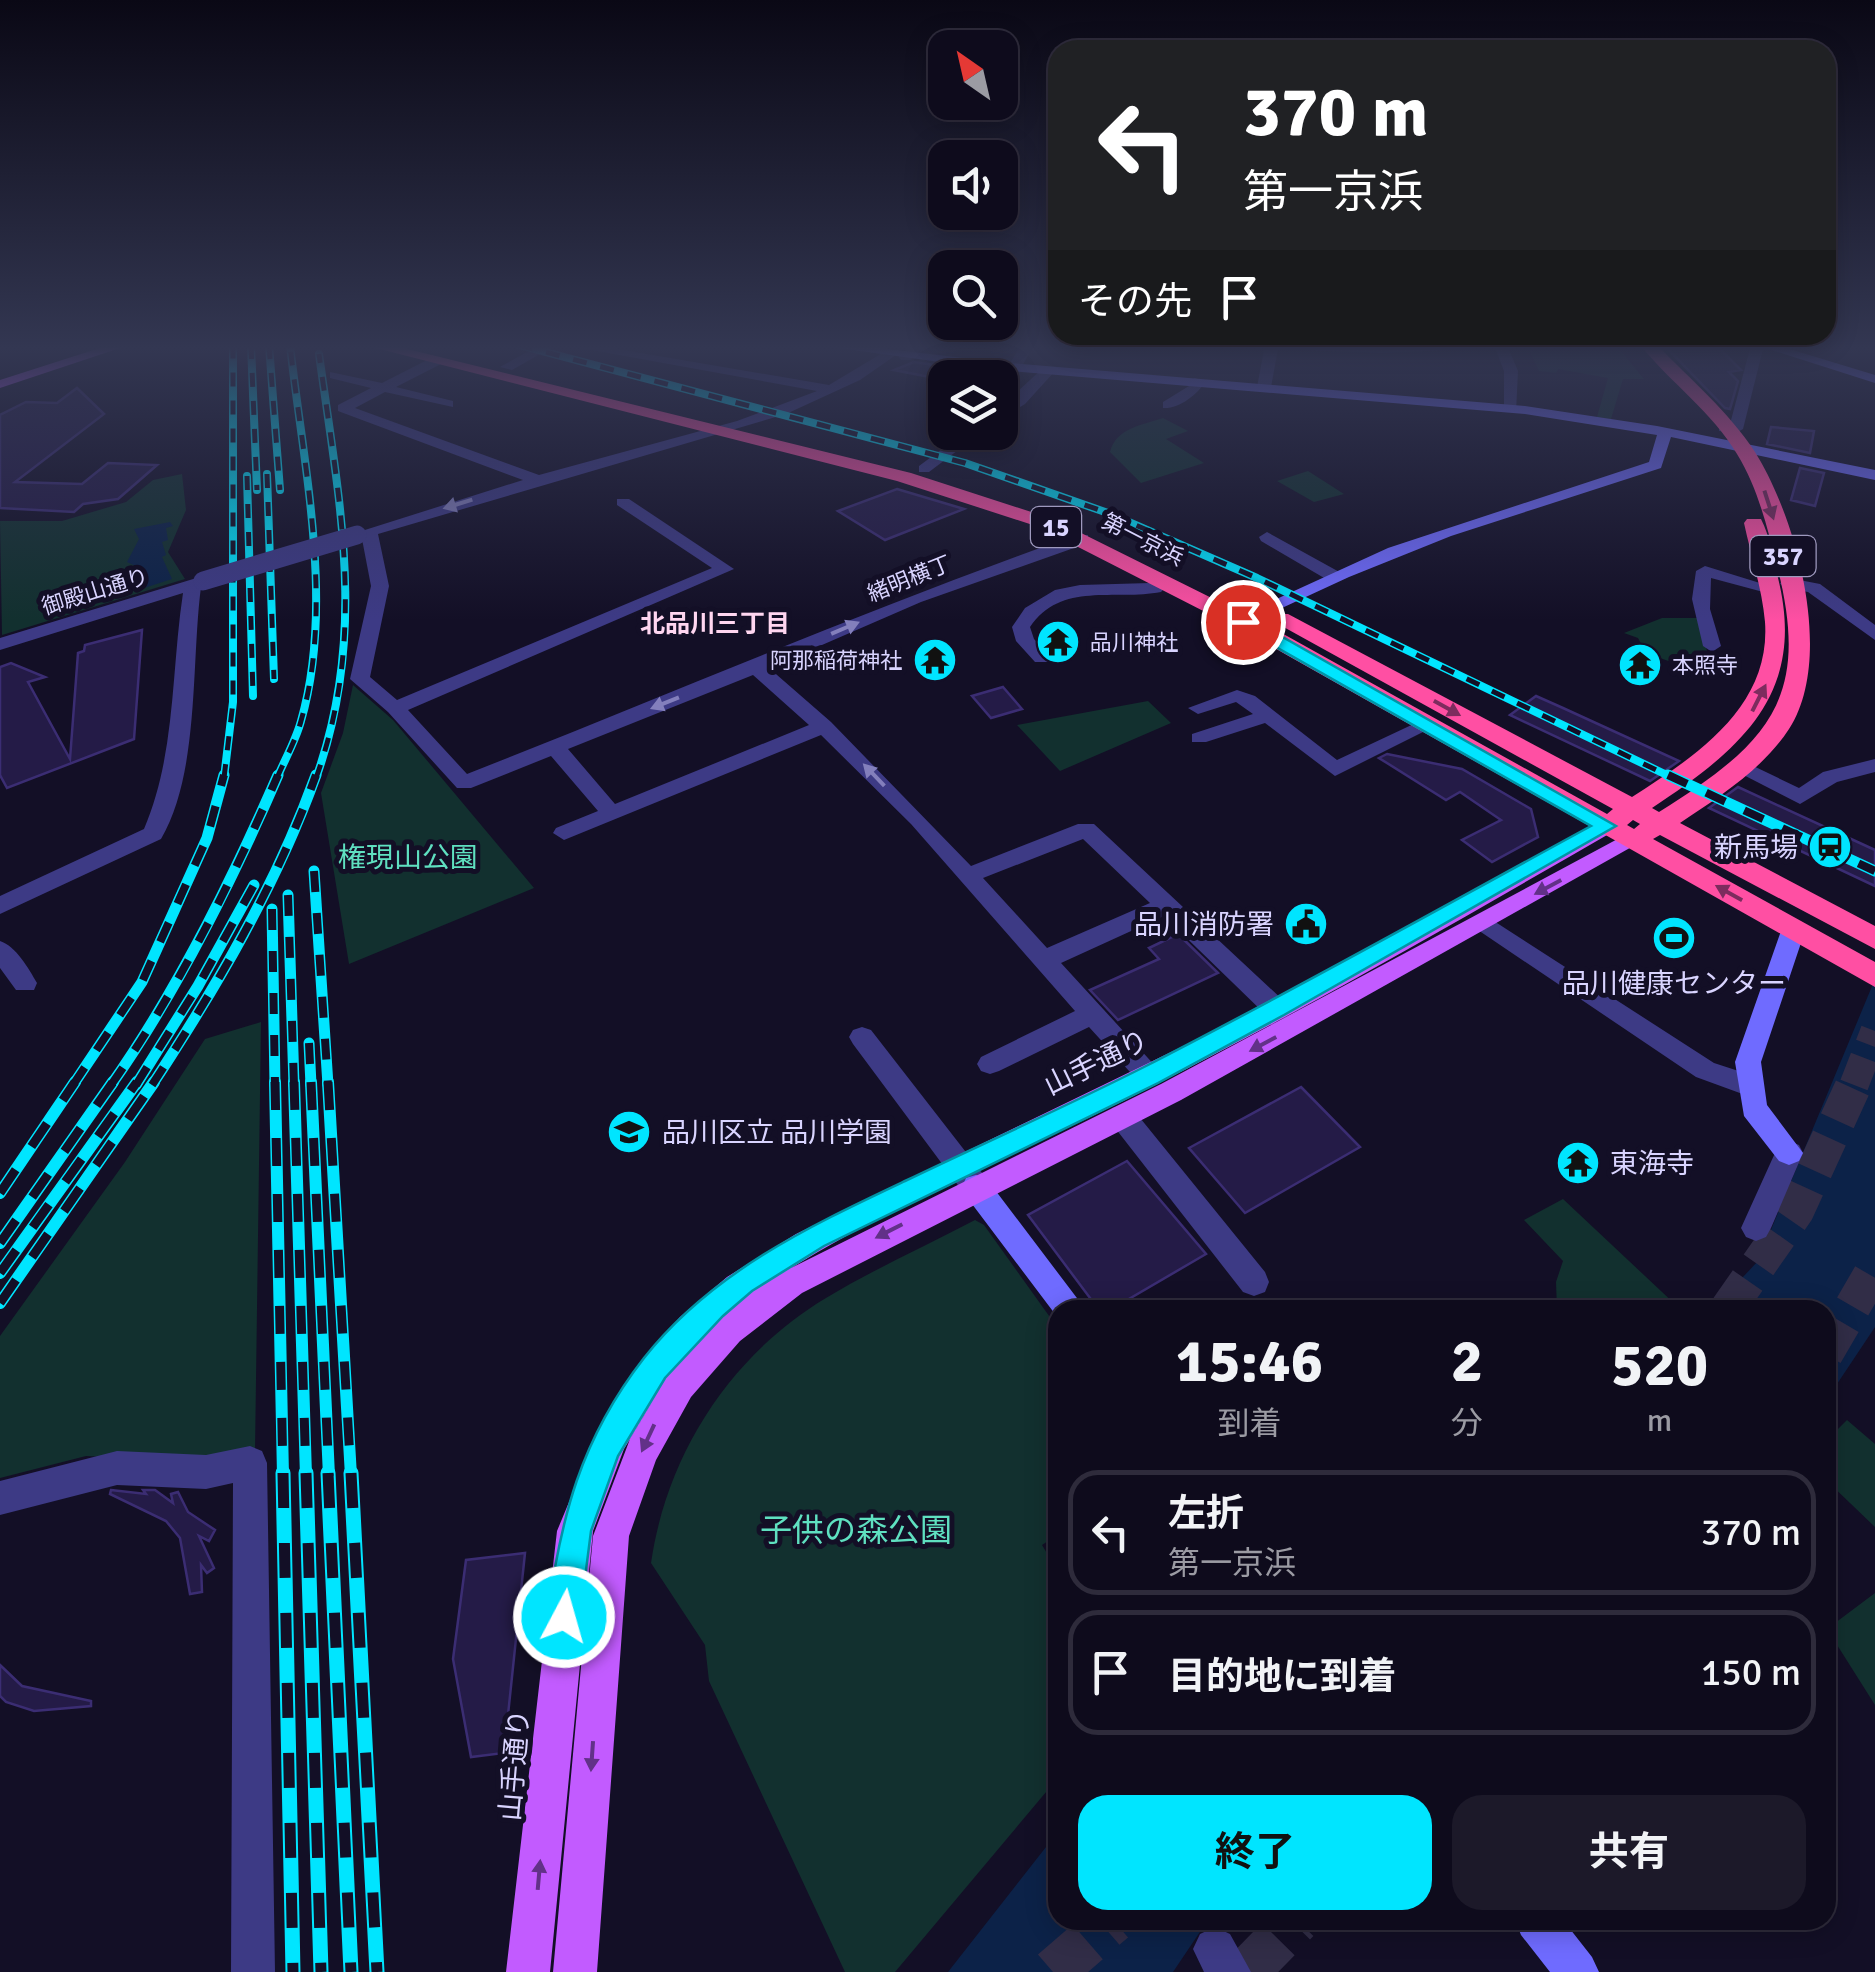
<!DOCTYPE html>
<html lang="ja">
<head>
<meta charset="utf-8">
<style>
	body { margin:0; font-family:Signika,"Noto Sans JP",sans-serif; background:#1c1929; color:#f1f3f6; height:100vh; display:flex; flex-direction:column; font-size:38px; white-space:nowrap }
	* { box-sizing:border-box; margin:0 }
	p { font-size:32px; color:#9b9ba3 }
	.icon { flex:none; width:55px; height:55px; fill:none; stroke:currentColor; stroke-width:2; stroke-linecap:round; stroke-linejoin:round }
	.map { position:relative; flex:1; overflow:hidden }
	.sheet { position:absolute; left:1048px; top:1300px; width:788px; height:630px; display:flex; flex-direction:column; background:#0e0b1c; border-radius:30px; box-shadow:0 5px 25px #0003,0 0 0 2px #2e2b3b }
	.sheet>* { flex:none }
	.top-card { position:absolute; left:1048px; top:40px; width:788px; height:305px; border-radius:30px; box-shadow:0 5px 25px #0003,0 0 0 2px #2e2b3b; background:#202124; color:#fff; overflow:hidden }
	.needle { width:65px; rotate:326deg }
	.tools { position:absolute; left:928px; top:30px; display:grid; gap:20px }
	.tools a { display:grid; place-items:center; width:90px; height:90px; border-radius:20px; background:#0e0b1c; box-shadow:0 5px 25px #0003,0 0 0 2px #2e2b3b; font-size:50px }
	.pin { position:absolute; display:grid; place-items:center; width:85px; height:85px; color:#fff; margin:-42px; border:5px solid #fff; border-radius:50%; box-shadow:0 2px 10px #0007 }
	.me { position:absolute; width:110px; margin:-55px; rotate:6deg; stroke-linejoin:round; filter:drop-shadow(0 0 8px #0008) }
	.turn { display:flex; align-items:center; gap:35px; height:210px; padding:0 30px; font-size:45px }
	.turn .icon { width:130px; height:130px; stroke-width:2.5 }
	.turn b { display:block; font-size:70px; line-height:85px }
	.then { display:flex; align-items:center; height:95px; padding:0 30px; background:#0003; gap:20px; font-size:38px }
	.eta { display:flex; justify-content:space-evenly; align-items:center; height:170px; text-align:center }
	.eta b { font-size:60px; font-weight:700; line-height:70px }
	.primary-button { display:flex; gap:20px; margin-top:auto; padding:20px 30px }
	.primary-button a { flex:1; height:115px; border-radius:30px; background:#00e5ff; color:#111; font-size:40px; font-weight:700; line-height:115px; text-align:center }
	.primary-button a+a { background:#1c1929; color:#f1f3f6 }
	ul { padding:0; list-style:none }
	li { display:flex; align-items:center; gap:30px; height:125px; margin:0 20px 15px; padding:0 10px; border:5px solid #2e2b3b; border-radius:30px }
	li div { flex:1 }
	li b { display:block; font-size:38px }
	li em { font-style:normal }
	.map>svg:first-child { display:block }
</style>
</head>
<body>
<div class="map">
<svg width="1875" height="1972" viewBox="0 0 1875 1972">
	<rect width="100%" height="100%" fill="#130f26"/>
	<!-- green -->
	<path fill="#12302f" d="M1609,345H1616L1644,379H1623L1611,419L1597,417L1608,378L1558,369L1556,373L1539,371L1529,349Z
		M1163,418L1188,431L1166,439L1204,463L1141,483L1110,452C1116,428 1142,425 1163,418Z
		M1308,471L1344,494L1314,502L1277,481Z
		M182,474L186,510L168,552L185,579L2,635L0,521H62L126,502L153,480Z
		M1662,618H1697L1711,664L1688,656L1674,663L1646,653L1638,638L1624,633Z
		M353,685L393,720L534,888L349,964L321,793L343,733Z
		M1148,701L1171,723L1060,771L1017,725Z
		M261,1022L255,1451L196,1461L86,1456L0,1478V1336L125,1162L205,1039Z
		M1563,1199L1678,1307L1674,1310H1557L1556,1282L1563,1261L1524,1220Z
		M975,1220L984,1225L1057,1327V1535L1042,1545L1057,1570V1779L895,1972H845L709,1681L705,1645L651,1563C667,1453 731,1355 826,1298C874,1269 926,1246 975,1220Z
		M1847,1420L1875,1444V1527L1825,1479V1442Z
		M1875,1593V1705L1827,1629Z"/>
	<!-- water -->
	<path fill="#0c2248" d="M170,522L173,526L166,528L168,540L162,542L166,555L162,557L172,579L135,591L131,576L140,568L127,562L139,539L134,529Z
		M1875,979V1327L1825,1402V1310H1712L1758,1261Z
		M1057,1833L1058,1920H1208L1173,1972H948Z"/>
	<!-- building -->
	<path fill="#241b47" stroke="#3b2d73" stroke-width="2.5" d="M1664,345L1718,347L1741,370L1729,372L1738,381L1730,409L1725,408Z
		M914,362L967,370L962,378L945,380L894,370Z
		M77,388L104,414L15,482L82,484L108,463L157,465L118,499L83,504L74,512L0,508V415L26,402L57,403Z
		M1771,427L1814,431L1810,453L1767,444Z
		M1800,468L1824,473L1815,506L1791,500Z
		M897,489L964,509L885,540L838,511Z
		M142,630L134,739L7,788L0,775V667L11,663L45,677L28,682L70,759L78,653L84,651L85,645Z
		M1003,687L1022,709L991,718L972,696Z
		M1536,696L1563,708L1679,761L1650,781L1510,715Z
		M1387,754L1462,769L1531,809L1538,837L1492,862L1462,840L1501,820L1460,792L1446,800L1379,758Z
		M1738,787L1875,850V886L1709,808Z
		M1178,934L1218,973L1118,1020L1090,990L1159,959L1149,948Z
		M1301,1087L1360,1147L1245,1213L1189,1148Z
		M1127,1161L1206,1254L1110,1310H1099L1028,1215Z
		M111,1490L146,1494L143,1490H155L173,1503L171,1494L178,1492L188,1512L215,1530L209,1541L199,1536L214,1568L207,1573L201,1565L202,1592L190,1594L180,1538L166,1521L110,1494Z
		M525,1553L504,1753L471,1757L453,1659L466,1560Z
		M0,1665L22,1686L91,1701V1706L34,1711L6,1702L0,1696Z"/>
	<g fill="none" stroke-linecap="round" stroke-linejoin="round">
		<!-- highway-tunnel-far2 -->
		<path stroke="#312d47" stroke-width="29" stroke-dasharray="29 14" stroke-linecap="butt" d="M1854,1085L1875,1031"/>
		<!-- highway-tunnel-far1 -->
		<path stroke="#312d47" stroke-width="36" stroke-dasharray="36 19" stroke-linecap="butt" d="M1727,1310L1796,1211L1855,1082
			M1825,1354L1875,1268"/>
		<!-- highway-tunnel -->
		<path stroke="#312d47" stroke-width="46" stroke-dasharray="46 22" stroke-linecap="butt" d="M1053,1972L1113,1920
			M1246,1972L1297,1920"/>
		<!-- street -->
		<path fill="#3d3a85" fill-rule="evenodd" d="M540,345H556L512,370L500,367Z
			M564,345H594L829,385L884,352L896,355L860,380L786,414L378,534L389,586L370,677L397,700L712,568L617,505V499H629L734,569L408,710L467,774C670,694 870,608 1076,535H1088V543L921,602L769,668L831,722L971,866L1078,824H1094L1285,1002L1289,1009L1285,1016H1267L1164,916L1061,963L1158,1069L1162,1076L1158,1083L1149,1087L1140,1083L1089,1027L999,1071L990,1074L981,1071L977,1064L981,1057L1075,1011L911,824L821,735L564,840L553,833L556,828L598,811L551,756L471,788H457L388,712L350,679L371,586L362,539L349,535L523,480L338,411V405L371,388L330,378V372L382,383L431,358H441V364L396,387L453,401V407L385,392L355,408L539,475L737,421L817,391ZM753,675L809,725L615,804L568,749ZM1083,839L1150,903L1047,948L983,878Z
			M911,345H924L911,360H901L899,357Z
			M1021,345H1034L1018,373H1008L1006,370Z
			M1265,345H1474L1468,349L1382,353L1278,349L1271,387L1264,391L1257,387Z
			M1494,345H1507L1518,371L1516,412L1504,409V371Z
			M1751,345H1764L1743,429L1736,433L1719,431V425L1730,424Z
			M1043,368L1055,371L1025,404L1000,419V408Z
			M1194,378L1206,381C1197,395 1179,409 1163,408V402L1189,386Z
			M965,432H982L929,472H919V466Z
			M1267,532L1343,574L1346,578L1331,582L1261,541L1259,537Z
			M1705,566L1776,588L1767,593L1711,578L1710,609L1721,646L1712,652L1703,646L1692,599L1696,571Z
			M1163,575L1172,580L1161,592C1115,601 1061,581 1030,627L1034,639L1051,658L1049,662H1035L1016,641L1012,627L1025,608L1055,590L1080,585L1150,583Z
			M203,576L212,581L201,587C191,663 200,772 161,839L0,914V896L144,829C176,754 171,672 183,593L0,650V638Z
			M1789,578L1820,584L1875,625V640L1808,592L1783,587L1780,583Z
			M1237,690L1255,696L1337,760L1420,721H1434L1437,725L1335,776L1265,723L1206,742H1192V734L1253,714L1236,702L1198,714L1188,708Z
			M1875,759V772L1837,782L1800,804L1728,767L1738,761L1745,762L1799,788L1823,772Z
			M1483,914L1714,1063L1757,1077L1761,1085L1757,1093L1748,1096L1696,1077L1475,928L1471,922L1475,916Z
			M0,941C16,946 29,969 37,983L34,990H16L0,968Z
			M862,1027L871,1030L986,1178L990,1187L986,1196L976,1199L966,1196L853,1044L849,1037L853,1030Z
			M1122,1105L1132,1108L1265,1272L1269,1282L1265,1292L1254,1296L1243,1292L1112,1124L1108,1116L1112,1108Z
			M1789,1141L1799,1145L1803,1153L1771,1228L1766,1237L1756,1241L1746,1237L1741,1228L1775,1153L1779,1145Z
			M250,1446L262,1451L267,1463L275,1972H231L233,1483L206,1489L117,1485L0,1515V1481L117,1451L206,1455Z
			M1215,1927L1230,1934L1251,1972H1204L1193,1949L1200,1934Z"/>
		<!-- secondary -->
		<path fill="#6f6bff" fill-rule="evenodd" d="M817,345H853L998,362L1525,406L1657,426L1875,470V480L1671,437L1661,468L1451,536L1349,577L1243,626L1237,625V617L1388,548L1649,462L1657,435L1525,414L998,370Z
			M1756,345H1776L1875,375V383Z
			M1794,919L1806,928L1761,1062L1767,1105L1803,1153L1799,1161L1789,1165L1779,1161L1744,1116L1735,1062L1782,928Z
			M976,1175L986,1178L1086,1310H1058V1318L966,1196L962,1187L966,1178Z
			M1515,1920H1563L1592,1957L1599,1972H1550L1521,1935Z"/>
		<!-- primary -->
		<path fill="#c25bff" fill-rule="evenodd" d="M109,345H129L0,388V380Z
			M1606,819L1617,826L1614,831C1463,918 1312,1006 1157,1084C1036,1146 907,1197 791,1268L1161,1084L1625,835L1633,833L1644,840L1181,1100L802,1293L740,1341L691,1397L656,1460L629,1536L597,1972H553L593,1536L630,1439L661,1388L624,1449L593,1531L550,1972H506L557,1531L601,1425L636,1368L680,1317L727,1277L796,1234L1198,1039Z"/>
		<!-- highway -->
		<path fill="#ff4fa3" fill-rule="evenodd" d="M364,345H391L911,473L1053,519L1278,631L1607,814L1613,809L1269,619L1272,614H1288L1632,797C1696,756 1771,707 1765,622C1762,588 1751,556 1744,523L1747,519H1761C1770,536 1773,559 1778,578C1807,694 1741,749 1652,808L1659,812C1771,742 1812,697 1776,562C1767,526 1757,486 1737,454C1712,412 1671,383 1640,345H1657C1690,379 1729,412 1755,452C1797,519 1835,658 1789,729C1763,769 1719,797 1680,823L1875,926V949L1660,835L1653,839L1875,962V987L1262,641L1039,527L897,481ZM1633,820L1640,824L1634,829L1627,825Z"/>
		<!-- rail-far3 casing -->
		<g stroke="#00e5ff" stroke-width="8">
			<path id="rail-far3" d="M251,345L257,490
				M269,345L280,490
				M519,345L965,463L1108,513L1257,578L1673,778
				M267,474L274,679
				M247,476L253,696
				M224,778L233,702V345
				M277,778C285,759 296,740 301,721C335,604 303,464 290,345
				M316,778C368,633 339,501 319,354"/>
		</g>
		<!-- rail-far2 casing -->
		<g stroke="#00e5ff" stroke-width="11">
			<path id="rail-far2" d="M1668,775L1875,871
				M314,871L328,1085
				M288,895L294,1085
				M272,909L275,1085
				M309,1043L311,1085
				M73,1085L142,982L207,838L224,775
				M111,1085C178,990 232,881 278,775
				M136,1085L198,986L254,885
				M152,1085C217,986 276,886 316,775"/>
		</g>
		<!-- rail-far1 casing -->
		<g stroke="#00e5ff" stroke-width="12">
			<path id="rail-far1" d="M275,1082L283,1476
				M294,1082L306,1476
				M311,1082L329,1476
				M328,1082L351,1476
				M0,1193L75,1082
				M0,1243L113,1082
				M0,1273L137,1082
				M0,1303L154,1082"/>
		</g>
		<!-- rail casing -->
		<g stroke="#00e5ff" stroke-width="15">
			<path id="rail" d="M283,1473L293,1972
				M306,1473L321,1972
				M328,1473L351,1972
				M351,1473L377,1972"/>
		</g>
		<!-- rail-far3 -->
		<use href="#rail-far3" stroke="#130f26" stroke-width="5" stroke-dasharray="14" stroke-linecap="butt"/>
		<!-- rail-far2 -->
		<use href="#rail-far2" stroke="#130f26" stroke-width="8" stroke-dasharray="21" stroke-linecap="butt"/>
		<!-- rail-far1 -->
		<use href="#rail-far1" stroke="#130f26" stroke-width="9" stroke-dasharray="28" stroke-linecap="butt"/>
		<!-- rail -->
		<use href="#rail" stroke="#130f26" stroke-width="11" stroke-dasharray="35" stroke-linecap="butt"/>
		<!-- street-bridge-far1 -->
		<path stroke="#3d3a85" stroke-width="15" d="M353,536L357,535"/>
		<!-- street-bridge -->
		<path stroke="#3d3a85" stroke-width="19" d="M203,581L357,535"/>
	</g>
	<!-- one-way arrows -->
	<defs><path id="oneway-solid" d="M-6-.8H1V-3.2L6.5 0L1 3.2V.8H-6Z" transform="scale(2.5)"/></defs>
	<g fill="#837fbc">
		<use href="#oneway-solid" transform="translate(458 504) rotate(163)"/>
		<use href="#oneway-solid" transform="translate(845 628) rotate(-23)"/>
		<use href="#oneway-solid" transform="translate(665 703) rotate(158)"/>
		<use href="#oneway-solid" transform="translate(874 775) rotate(-134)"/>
	</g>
	<g fill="#7d2c5e">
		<use href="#oneway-solid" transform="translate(1769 505) rotate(72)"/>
		<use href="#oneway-solid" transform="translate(1759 698) rotate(-63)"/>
		<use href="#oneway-solid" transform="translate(1447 708) rotate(29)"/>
		<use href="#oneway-solid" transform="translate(1729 893) rotate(-151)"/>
	</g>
	<g fill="#623188">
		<use href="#oneway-solid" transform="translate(1548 887) rotate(152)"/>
		<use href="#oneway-solid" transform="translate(1263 1044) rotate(152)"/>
		<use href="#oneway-solid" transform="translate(889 1231) rotate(153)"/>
		<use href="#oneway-solid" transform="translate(648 1438) rotate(115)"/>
		<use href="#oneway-solid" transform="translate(592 1756) rotate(94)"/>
		<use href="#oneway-solid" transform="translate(539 1875) rotate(-85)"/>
	</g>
	<!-- sky -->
	<linearGradient id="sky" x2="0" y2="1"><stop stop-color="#0a0815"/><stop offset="0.56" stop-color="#333752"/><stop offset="1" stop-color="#333752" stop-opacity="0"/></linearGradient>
	<rect width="1875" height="621" fill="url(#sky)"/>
	<!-- route -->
	<path fill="#00e5ff" stroke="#0095a6" stroke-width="2.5" d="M1237,618H1249L1616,826L1284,1015L1158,1083L824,1246L752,1291L723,1316L665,1378L618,1456L591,1531L580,1617L575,1629L564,1634L552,1629L547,1617C561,1517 580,1440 644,1358C712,1272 808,1227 905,1181C984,1143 1065,1107 1144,1067C1295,990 1442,907 1591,826L1237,625Z"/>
	<!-- icons -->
	<defs>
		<g id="temple-disc" transform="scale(2.25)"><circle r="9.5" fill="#00e5ff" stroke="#130f26"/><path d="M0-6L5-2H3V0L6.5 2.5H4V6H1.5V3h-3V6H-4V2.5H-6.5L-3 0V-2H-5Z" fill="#111"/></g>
		<g id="station-disc" transform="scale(2.25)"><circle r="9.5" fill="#00e5ff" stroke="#130f26"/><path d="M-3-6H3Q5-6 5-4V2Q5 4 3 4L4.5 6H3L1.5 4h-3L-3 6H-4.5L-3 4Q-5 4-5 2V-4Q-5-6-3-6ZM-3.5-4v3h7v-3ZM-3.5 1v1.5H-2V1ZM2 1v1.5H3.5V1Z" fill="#111"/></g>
		<g id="civic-disc" transform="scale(2.25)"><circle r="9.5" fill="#00e5ff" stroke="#130f26"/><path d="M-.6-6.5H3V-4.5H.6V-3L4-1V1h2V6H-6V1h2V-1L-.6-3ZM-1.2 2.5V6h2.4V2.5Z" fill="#111"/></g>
		<g id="stadium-disc" transform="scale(2.25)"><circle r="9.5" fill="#00e5ff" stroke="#130f26"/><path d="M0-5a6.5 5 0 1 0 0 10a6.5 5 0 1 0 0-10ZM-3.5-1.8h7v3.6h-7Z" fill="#111"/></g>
		<g id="school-disc" transform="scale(2.25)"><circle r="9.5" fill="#00e5ff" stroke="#130f26"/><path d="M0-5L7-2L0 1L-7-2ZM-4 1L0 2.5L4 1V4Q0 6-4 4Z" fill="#111"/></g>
	</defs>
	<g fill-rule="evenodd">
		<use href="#temple-disc" x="1058" y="642"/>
		<use href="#temple-disc" x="935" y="660"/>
		<use href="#temple-disc" x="1640" y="665"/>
		<use href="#station-disc" x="1830" y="847"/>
		<use href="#civic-disc" x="1306" y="924"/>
		<use href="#stadium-disc" x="1674" y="938"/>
		<use href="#school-disc" x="629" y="1132"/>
		<use href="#temple-disc" x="1578" y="1163"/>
	</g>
	<g text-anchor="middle" stroke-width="10" stroke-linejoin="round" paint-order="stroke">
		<!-- far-street labels -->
		<g font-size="22" fill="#d9d4ff" stroke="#130f26">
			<text transform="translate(1143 539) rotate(27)" y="8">第一京浜</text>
			<text transform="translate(909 578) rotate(-22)" y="8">緒明横丁</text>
			<text transform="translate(95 591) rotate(-17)" y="8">御殿山通り</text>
		</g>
		<!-- far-poi labels -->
		<g font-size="22" fill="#d9d4ff" stroke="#130f26" text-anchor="start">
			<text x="1090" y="650">品川神社</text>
			<text x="902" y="668" text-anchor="end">阿那稲荷神社</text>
			<text x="1672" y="673">本照寺</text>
		</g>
		<!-- shield labels -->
		<g fill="#130f26" stroke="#9e99be" stroke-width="2.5">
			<rect x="1031" y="507" width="50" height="40" rx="8"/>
			<rect x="1750.5" y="536" width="65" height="40" rx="8"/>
		</g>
		<g font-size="25" font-weight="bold" fill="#d9d4ff">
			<text x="1056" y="536">15</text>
			<text x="1783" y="565">357</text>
		</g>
		<!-- far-neighbourhood labels -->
		<g font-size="25" font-weight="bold" fill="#ffd6f0" stroke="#130f26">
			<text x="715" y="632">北品川三丁目</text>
		</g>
		<!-- poi labels -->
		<g font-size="28" fill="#d9d4ff" stroke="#130f26" text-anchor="end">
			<text x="1798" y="857">新馬場</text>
			<text x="1274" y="934">品川消防署</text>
			<text x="1674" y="993" text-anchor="middle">品川健康センター</text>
			<text x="662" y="1142" text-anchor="start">品川区立 品川学園</text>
			<text x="1610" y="1173" text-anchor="start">東海寺</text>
		</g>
		<!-- park labels -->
		<g font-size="28" fill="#5fe0c0" stroke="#130f26">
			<text x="408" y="867">権現山公園</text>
		</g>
		<!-- street labels -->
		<g font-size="28" fill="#d9d4ff" stroke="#130f26">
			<text transform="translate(1096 1062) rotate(-26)" y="10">山手通り</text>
			<text transform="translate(514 1765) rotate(-85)" y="10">山手通り</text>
		</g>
		<!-- near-park labels -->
		<g font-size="32" fill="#5fe0c0" stroke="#130f26">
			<text x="856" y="1541">子供の森公園</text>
		</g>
	</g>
</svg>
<div class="tools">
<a><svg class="needle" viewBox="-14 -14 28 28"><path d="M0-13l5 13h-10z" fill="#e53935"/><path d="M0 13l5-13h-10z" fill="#9b9ba3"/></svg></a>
<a><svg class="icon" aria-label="sound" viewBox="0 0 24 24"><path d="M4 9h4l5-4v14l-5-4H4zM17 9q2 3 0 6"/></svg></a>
<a><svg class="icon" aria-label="search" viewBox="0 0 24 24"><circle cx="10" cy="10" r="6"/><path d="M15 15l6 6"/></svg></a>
<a><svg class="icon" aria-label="layers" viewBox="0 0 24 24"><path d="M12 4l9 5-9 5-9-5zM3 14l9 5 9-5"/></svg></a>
</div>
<div class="pin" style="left:1243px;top:622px;background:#d93025"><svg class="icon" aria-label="arrive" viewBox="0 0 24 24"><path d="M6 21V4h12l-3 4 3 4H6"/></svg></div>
<svg class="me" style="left:564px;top:1617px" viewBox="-20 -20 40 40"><circle r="17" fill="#00e5ff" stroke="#fff" stroke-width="3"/><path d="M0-11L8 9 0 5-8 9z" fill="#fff"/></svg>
<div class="top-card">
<div class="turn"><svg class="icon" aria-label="left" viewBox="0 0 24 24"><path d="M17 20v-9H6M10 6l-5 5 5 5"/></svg><div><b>370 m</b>第一京浜</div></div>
<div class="then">その先<svg class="icon" aria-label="arrive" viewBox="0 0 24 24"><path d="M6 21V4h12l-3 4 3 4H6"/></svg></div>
</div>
<section class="sheet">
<div class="eta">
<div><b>15:46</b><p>到着</p></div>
<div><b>2</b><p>分</p></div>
<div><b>520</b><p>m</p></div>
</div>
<ul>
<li><svg class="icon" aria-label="left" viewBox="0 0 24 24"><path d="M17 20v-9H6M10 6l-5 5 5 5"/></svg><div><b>左折</b><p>第一京浜</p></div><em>370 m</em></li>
<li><svg class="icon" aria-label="arrive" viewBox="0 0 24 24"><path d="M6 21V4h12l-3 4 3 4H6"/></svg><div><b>目的地に到着</b></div><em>150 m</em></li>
</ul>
<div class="primary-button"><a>終了</a><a>共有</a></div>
</section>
</div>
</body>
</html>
